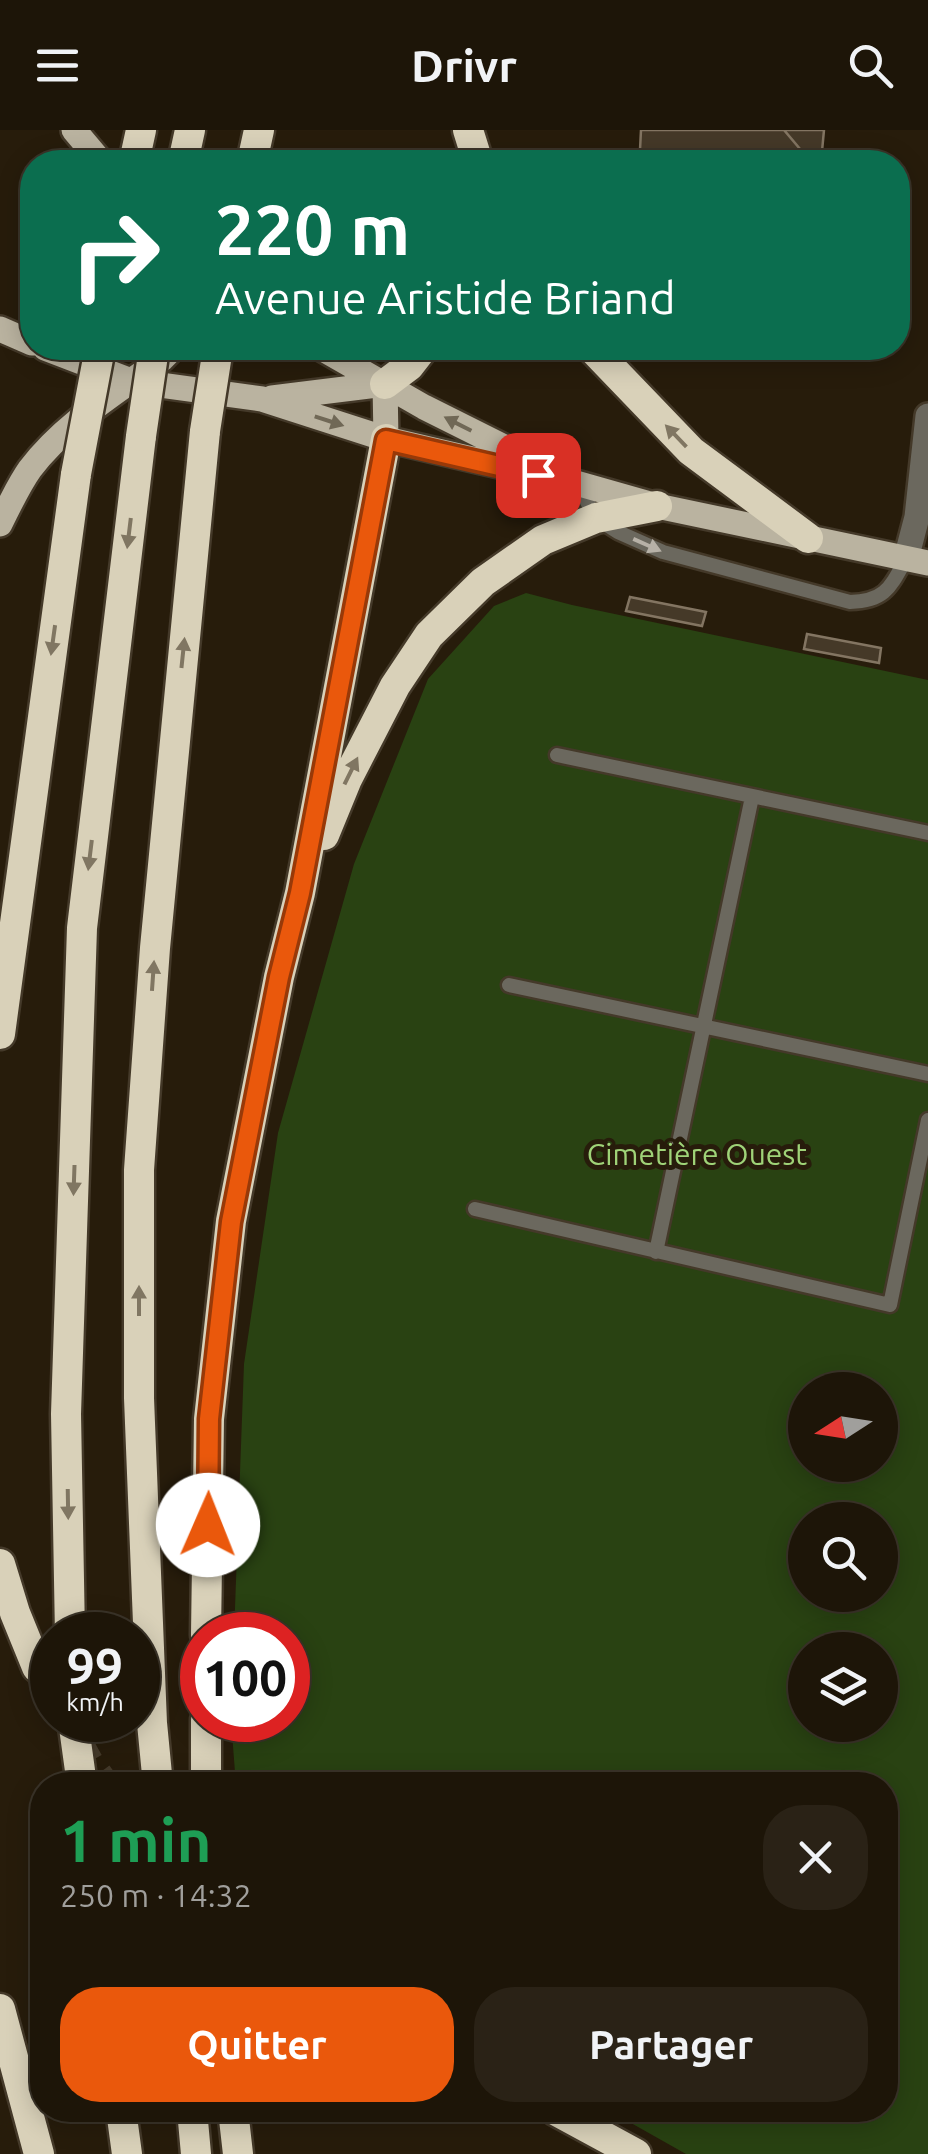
<!DOCTYPE html>
<html lang="fr">
<head>
<meta charset="utf-8">
<style>
	body { margin:0; font-family:Ubuntu,sans-serif; background:#2a2216; color:#f1f3f6; height:100vh; display:flex; flex-direction:column; font-size:38px; white-space:nowrap }
	* { box-sizing:border-box; margin:0 }
	p { font-size:32px; color:#a09f9c }
	.icon { flex:none; width:55px; height:55px; fill:none; stroke:currentColor; stroke-width:2; stroke-linecap:round; stroke-linejoin:round }
	.map { position:relative; flex:1; overflow:hidden }
	.sheet { position:absolute; left:30px; top:1642px; width:868px; height:350px; display:flex; flex-direction:column; background:#1d1508; border-radius:40px; box-shadow:0 5px 25px #0003,0 0 0 2px #3b3429 }
	.sheet>* { flex:none }
	.guide { position:absolute; left:20px; top:20px; width:890px; height:210px; border-radius:40px; box-shadow:0 5px 25px #0003,0 0 0 2px #3b3429; background:#0b6e4f; color:#fff; overflow:hidden }
	.needle { width:65px; rotate:258deg }
	.buttons { position:absolute; left:788px; top:1242px; display:grid; gap:20px }
	.buttons a { display:grid; place-items:center; width:110px; height:110px; border-radius:50%; background:#1d1508; box-shadow:0 5px 25px #0003,0 0 0 2px #3b3429; font-size:50px }
	.speed { position:absolute; left:30px; top:1482px; display:flex; gap:20px; font-size:50px; font-weight:700; text-align:center }
	.speed>* { display:grid; place-content:center; width:130px; height:130px; border-radius:50%; background:#1d1508; box-shadow:0 5px 25px #0003,0 0 0 2px #3b3429; line-height:1 }
	.speed small { font-size:25px; font-weight:400 }
	.speed .limit { border:15px solid #d22; background:#fff; color:#111 }
	.pin { position:absolute; display:grid; place-items:center; width:85px; height:85px; color:#fff; margin:-42px; border-radius:20px; box-shadow:0 5px 15px #0006 }
	.me { position:absolute; width:110px; margin:-55px; rotate:1deg; stroke-linejoin:round; filter:drop-shadow(0 0 8px #0008) }
	.turn { display:flex; align-items:center; gap:35px; height:210px; padding:0 30px; font-size:45px }
	.turn .icon { width:130px; height:130px; stroke-width:2.5 }
	.turn b { display:block; font-size:70px; line-height:85px }
	.round { display:grid; place-items:center; flex:none; width:105px; height:105px; border-radius:40px; background:#2a2216 }
	.summary { display:flex; align-items:center; justify-content:space-between; height:170px; padding:0 30px }
	h1 { font-size:60px; font-weight:600; line-height:75px; color:#1e9e55 }
	.primary-button { display:flex; gap:20px; margin-top:auto; padding:20px 30px }
	.primary-button a { flex:1; height:115px; border-radius:40px; background:#ea580c; color:#fff; font-size:40px; font-weight:600; line-height:115px; text-align:center }
	.primary-button a+a { background:#2a2216; color:#f1f3f6 }
	header { display:flex; justify-content:space-between; align-items:center; height:130px; padding:0 30px; background:#1d1508; font-size:45px; font-weight:600 }
	.map>svg:first-child { display:block }
</style>
</head>
<body>
<header><svg class="icon" aria-label="menu" viewBox="0 0 24 24"><path d="M4 6h16M4 12h16M4 18h16"/></svg>Drivr<svg class="icon" aria-label="search" viewBox="0 0 24 24"><circle cx="10" cy="10" r="6"/><path d="M15 15l6 6"/></svg></header>
<div class="map">
<svg width="928" height="2024" viewBox="0 0 928 2024">
	<rect width="100%" height="100%" fill="#271c0b"/>
	<!-- green -->
	<path fill="#294212" fill-rule="evenodd" d="M526,463L572,475L928,550V2024H686L608,1980H885V1655H236L231,1590H288V1505H234L244,1234L278,1003L354,734L428,549L494,476ZM805,1260H880V1335H805ZM805,1390H880V1465H805ZM805,1520H880V1595H805Z"/>
	<!-- building -->
	<path fill="#453928" stroke="#837562" stroke-width="2.5" d="M641,0H784L811,32H719L720,29L640,20Z
		M784,0H824L821,32H811Z
		M630,467L706,482L702,496L626,481Z
		M807,504L881,518L879,533L804,519Z"/>
	<g fill="none" stroke-linecap="round" stroke-linejoin="round">
		<!-- motorway-tunnel -->
		<path stroke="#463b2b" stroke-width="30" stroke-dasharray="30 15" stroke-linecap="butt" d="M37,1537L52,1566
			M74,1606L89,1633L105,1655"/>
		<!-- service casing -->
		<g stroke="#443929" stroke-width="19">
			<path id="service" d="M577,354L596,388L618,402L663,422L850,472C885,471 890,458 906,429
				M557,625L928,703
				M509,855L928,944
				M475,1079L890,1175L928,990
				M656,1122L752,667"/>
		</g>
		<!-- minor casing -->
		<g stroke="#443929" stroke-width="30">
			<path id="minor" d="M906,429L917,387L928,286"/>
		</g>
		<!-- primary casing -->
		<g stroke="#443929" stroke-width="30">
			<path id="primary" d="M74,0L101,32
				M0,199L32,213
				M45,218L131,251L262,269L386,309L576,353L657,376L928,433
				M321,218L424,277L540,335
				M272,268L385,254L386,309
				M0,394C9,376 18,356 30,339C64,294 117,262 162,229L173,218"/>
		</g>
		<!-- motorway casing -->
		<g stroke="#443929" stroke-width="35">
			<path id="motorway" d="M468,0L478,32
				M134,32L141,0
				M183,32L190,0
				M252,32L259,0
				M592,218L691,321L808,408
				M385,254L409,236L423,218
				M324,705L347,649L395,556L429,505L483,452L543,410L596,388L657,376
				M0,904L76,344
				M0,1434L15,1483L37,1537
				M70,1505L66,1284L82,798L141,306
				M206,1505L209,1289L231,1091L279,847L300,763L386,309
				M73,1590L82,1655
				M158,1655L152,1593L139,1268V1040L155,818L205,301
				M206,1655V1590
				M0,1879L39,2024
				M121,1980L127,2024
				M192,1980L196,2024
				M233,1980L238,2024
				M555,1980L636,2024"/>
		</g>
		<!-- service -->
		<use href="#service" stroke="#6b685e" stroke-width="14"/>
		<!-- minor -->
		<use href="#minor" stroke="#6b685e" stroke-width="25"/>
		<!-- primary -->
		<use href="#primary" stroke="#bab3a0" stroke-width="25"/>
		<!-- motorway -->
		<use href="#motorway" stroke="#d9d1b9" stroke-width="30"/>
		<!-- motorway-bridge casing -->
		<g stroke="#443929" stroke-width="35" stroke-linecap="butt">
			<path id="motorway-bridge" d="M205,301L218,218
				M141,306L154,218
				M76,344L100,218"/>
		</g>
		<!-- motorway-bridge -->
		<use href="#motorway-bridge" stroke="#d9d1b9" stroke-width="30"/>
	</g>
	<!-- one-way arrows -->
	<defs><path id="oneway-solid" d="M-6-.8H1V-3.2L6.5 0L1 3.2V.8H-6Z" transform="scale(2.5)"/></defs>
	<g fill="#706856">
		<use href="#oneway-solid" transform="translate(329 291) rotate(18)"/>
		<use href="#oneway-solid" transform="translate(458 294) rotate(-153)"/>
	</g>
	<g fill="#807662">
		<use href="#oneway-solid" transform="translate(676 306) rotate(-134)"/>
		<use href="#oneway-solid" transform="translate(129 403) rotate(97)"/>
		<use href="#oneway-solid" transform="translate(53 510) rotate(98)"/>
		<use href="#oneway-solid" transform="translate(183 523) rotate(-84)"/>
		<use href="#oneway-solid" transform="translate(351 641) rotate(-64)"/>
		<use href="#oneway-solid" transform="translate(90 725) rotate(97)"/>
		<use href="#oneway-solid" transform="translate(153 846) rotate(-86)"/>
		<use href="#oneway-solid" transform="translate(74 1050) rotate(92)"/>
		<use href="#oneway-solid" transform="translate(139 1171) rotate(-90)"/>
		<use href="#oneway-solid" transform="translate(68 1374) rotate(89)"/>
	</g>
	<use fill="#b7b1a7" href="#oneway-solid" transform="translate(647 415) rotate(24)"/>
	<g fill="none" stroke-linecap="round" stroke-linejoin="round">
		<!-- route casing -->
		<g stroke="#983908" stroke-width="25">
			<path id="route" d="M208,1395L209,1289L231,1092L279,847L300,763L386,310L538,345"/>
		</g>
		<!-- route -->
		<use href="#route" stroke="#ea580c" stroke-width="18"/>
	</g>
	<g text-anchor="middle" stroke-width="10" stroke-linejoin="round" paint-order="stroke">
		<!-- park labels -->
		<g font-size="30" fill="#9fd378" stroke="#271c0b">
			<text x="697" y="1035">Cimetière Ouest</text>
		</g>
	</g>
</svg>
<div class="buttons">
<a><svg class="needle" viewBox="-14 -14 28 28"><path d="M0-13l5 13h-10z" fill="#e53935"/><path d="M0 13l5-13h-10z" fill="#a09f9c"/></svg></a>
<a><svg class="icon" aria-label="search" viewBox="0 0 24 24"><circle cx="10" cy="10" r="6"/><path d="M15 15l6 6"/></svg></a>
<a><svg class="icon" aria-label="layers" viewBox="0 0 24 24"><path d="M12 4l9 5-9 5-9-5zM3 14l9 5 9-5"/></svg></a>
</div>
<div class="speed"><div>99<small>km/h</small></div><div class="limit">100</div></div>
<div class="pin" style="left:538px;top:345px;background:#d93025"><svg class="icon" aria-label="arrive" viewBox="0 0 24 24"><path d="M6 21V4h12l-3 4 3 4H6"/></svg></div>
<svg class="me" style="left:208px;top:1395px" viewBox="-20 -20 40 40"><circle r="19" fill="#fff"/><path d="M0-13L10 11 0 6-10 11z" fill="#ea580c"/></svg>
<div class="guide">
<div class="turn"><svg class="icon" aria-label="right" viewBox="0 0 24 24"><path d="M7 20v-9h11M14 6l5 5-5 5"/></svg><div><b>220 m</b>Avenue Aristide Briand</div></div>
</div>
<section class="sheet">
<div class="summary"><div><h1>1 min</h1><p>250 m · 14:32</p></div><a class="round"><svg class="icon" aria-label="close" viewBox="0 0 24 24"><path d="M6 6l12 12M18 6L6 18"/></svg></a></div>
<div class="primary-button"><a>Quitter</a><a>Partager</a></div>
</section>
</div>
</body>
</html>
